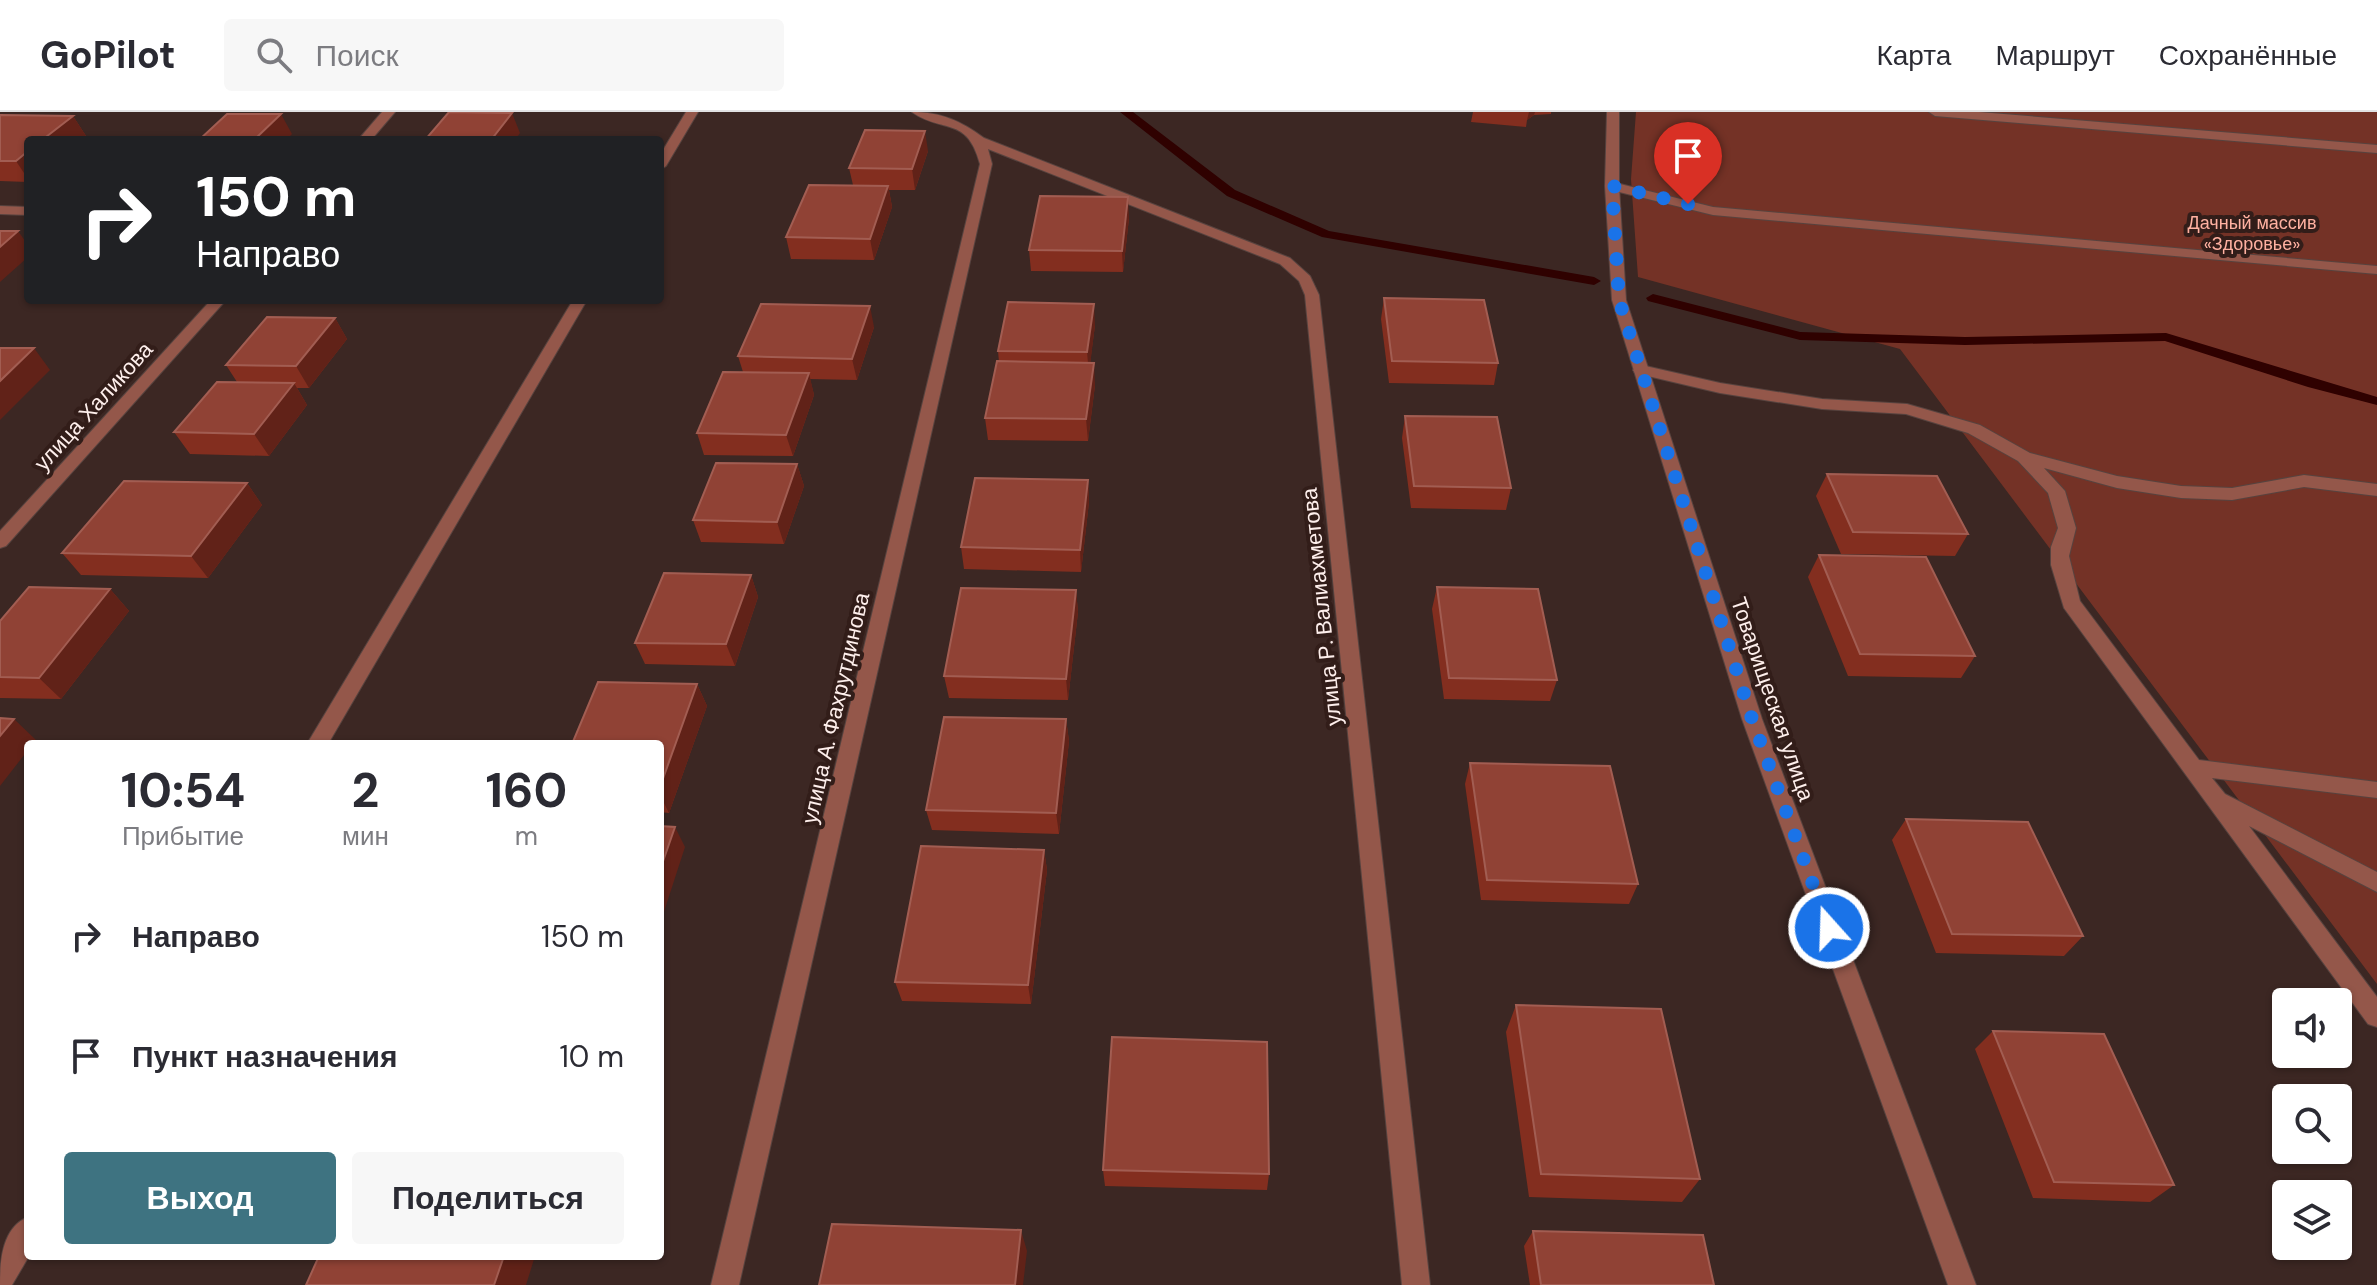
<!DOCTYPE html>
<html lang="ru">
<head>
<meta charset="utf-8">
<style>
	body { margin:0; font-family:"DM Sans",sans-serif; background:#f7f7f7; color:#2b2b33; height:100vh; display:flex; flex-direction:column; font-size:30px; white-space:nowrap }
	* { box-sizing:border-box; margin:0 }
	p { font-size:26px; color:#7c7c81 }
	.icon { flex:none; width:44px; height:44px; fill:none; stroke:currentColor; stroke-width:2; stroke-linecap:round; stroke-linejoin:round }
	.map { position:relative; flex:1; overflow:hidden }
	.details { position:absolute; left:24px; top:628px; width:640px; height:520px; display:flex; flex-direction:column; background:#fff; border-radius:8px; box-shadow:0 2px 6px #0004 }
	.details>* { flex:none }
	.banner { position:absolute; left:24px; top:24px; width:640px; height:168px; border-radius:8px; box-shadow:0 2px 6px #0004; background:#202124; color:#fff; overflow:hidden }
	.fabs { position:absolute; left:2272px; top:876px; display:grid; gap:16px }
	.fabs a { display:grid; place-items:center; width:80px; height:80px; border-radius:8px; background:#fff; box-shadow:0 2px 6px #0004; font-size:40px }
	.pin { position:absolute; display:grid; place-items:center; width:68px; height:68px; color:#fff; margin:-82px -34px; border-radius:50% 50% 50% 0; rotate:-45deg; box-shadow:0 0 8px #0007 }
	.pin .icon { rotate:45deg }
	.me { position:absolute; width:88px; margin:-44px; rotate:340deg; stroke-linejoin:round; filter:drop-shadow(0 0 6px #0008) }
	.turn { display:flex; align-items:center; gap:28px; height:168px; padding:0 40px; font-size:36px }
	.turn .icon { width:104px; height:104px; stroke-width:2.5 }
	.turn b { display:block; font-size:56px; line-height:68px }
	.eta { display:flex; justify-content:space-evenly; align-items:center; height:136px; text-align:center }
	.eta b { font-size:48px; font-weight:700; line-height:56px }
	.cta { display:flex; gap:16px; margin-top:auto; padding:16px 40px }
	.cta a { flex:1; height:92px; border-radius:8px; background:#3e7381; color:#fff; font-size:32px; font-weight:700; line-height:92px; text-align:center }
	.cta a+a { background:#f7f7f7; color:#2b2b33 }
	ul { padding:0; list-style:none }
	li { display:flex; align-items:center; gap:24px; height:120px; padding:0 40px }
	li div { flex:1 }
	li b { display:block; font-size:30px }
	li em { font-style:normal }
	header { display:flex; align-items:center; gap:48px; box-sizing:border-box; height:112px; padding:0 40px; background:#fff; border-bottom:2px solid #e1e1e2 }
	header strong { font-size:38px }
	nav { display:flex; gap:44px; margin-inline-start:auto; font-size:28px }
	.search { width:560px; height:72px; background:#f7f7f7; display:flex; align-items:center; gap:20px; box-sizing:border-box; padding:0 28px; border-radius:8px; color:#7c7c81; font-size:30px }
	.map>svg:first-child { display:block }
</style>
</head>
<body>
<header>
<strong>GoPilot</strong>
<div class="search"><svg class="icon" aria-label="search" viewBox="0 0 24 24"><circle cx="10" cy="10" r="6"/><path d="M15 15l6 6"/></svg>Поиск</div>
<nav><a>Карта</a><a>Маршрут</a><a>Сохранённые</a></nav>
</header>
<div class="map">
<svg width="2377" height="1173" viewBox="0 0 2377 1173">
	<rect width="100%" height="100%" fill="#3c2723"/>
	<!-- green -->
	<path fill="#743226" d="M1636,0H2377V872L1900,237L1638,165L1631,67Z"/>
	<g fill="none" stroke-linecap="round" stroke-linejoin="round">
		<!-- stream -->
		<path fill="#2f0100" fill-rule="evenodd" d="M1120,0H1133L1235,78L1329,119L1594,165L1601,169L1594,173L1322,125L1227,84Z
			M1653,182L1800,220L1965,225L2166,221L2377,285V293L2308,275L2165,229L1965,233L1800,228L1648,189L1646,186Z"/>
		<!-- service casing -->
		<g stroke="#57433f" stroke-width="2">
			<path id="service" d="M686,0H698L666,54L660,58V43Z
				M1929,0H1979L2377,33V41L1935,4Z
				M1612,70L1713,95L2377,154V162L1713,103L1607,77V71Z
				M573,188H587L328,632H307Z
				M1641,253L1720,271L1822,287L1907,292L1980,313L2030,341L2117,364L2181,374L2232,376L2304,363L2377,372V384L2304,375L2232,388L2181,386L2117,376L2044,356L2065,379L2076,416L2069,444L2080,489L2199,648L2377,670V686L2212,666L2225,682L2377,760V780L2249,714L2377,885V915L2368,912L2064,496L2051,453V435L2058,416L2048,381L2018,349L1968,321L1906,302L1822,297L1720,281L1635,261L1633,258Z
				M28,1105L29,1144L12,1173H0C0,1148 2,1116 28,1105Z"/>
		</g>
		<!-- minor casing -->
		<g stroke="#57433f" stroke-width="2">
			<path id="minor" d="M382,0H395L371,28H358Z
				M912,0C941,0 961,9 984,26L1290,146L1310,164L1319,183L1430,1173H1402L1305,183L1299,169L1280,152L988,37L992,52L739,1173H711L980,52C967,3 943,22 912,0Z
				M1607,0H1619V74L1626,188L1762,607L1976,1173H1948L1742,607L1612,188L1605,74Z
				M0,94L28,95V103L0,102Z
				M211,188H226L6,434L0,436V419Z"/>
		</g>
		<!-- service -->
		<use href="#service" fill="#94574a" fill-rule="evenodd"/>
		<!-- minor -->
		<use href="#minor" fill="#94574a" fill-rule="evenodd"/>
	</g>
	<!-- wall -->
	<path fill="#832e1f" d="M1473,0H1551V2L1534,3L1527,8L1526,15L1471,10Z
		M0,3L73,4L86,24L28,28V70L0,69Z
		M928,39L915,78H889L892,95L874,148L791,147L786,125L853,73L849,56Z
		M1129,106L1123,160L1031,159L1029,138Z
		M1384,186L1498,251L1494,273L1389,271L1381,207Z
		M335,206L347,227L309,276H297L307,293L269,344L190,342L174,320L237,270L226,253Z
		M1095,213L1090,251L1095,273L1088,329L988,328L985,306L999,250L998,239Z
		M874,215L857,268L810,267L814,283L793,344L704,343L697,321L743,260L738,244Z
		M1405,304L1511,376L1506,398L1411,396L1402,326Z
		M797,352L804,374L784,432L701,430L693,408Z
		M1827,362L1968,422L1955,444L1841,442L1816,384Z
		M1088,368L1089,390L1081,460L964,457L961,435Z
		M247,371L262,393L208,466L81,463L62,441Z
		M1819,443L1975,544L1961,566L1848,564L1808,465Z
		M751,463L758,485L735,554L645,552L635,531Z
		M1437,475L1557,568L1550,589L1444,587L1432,497Z
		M110,477L129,499L61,587L0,586V509Z
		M1076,478L1078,500L1068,588L949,586L944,564Z
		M697,572L707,594L669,701L660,700V632Z
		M1066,607L1069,629L1059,722L932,718L926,698Z
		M1470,651L1638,772L1629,792L1481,788L1465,672Z
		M1906,707L2083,824L2064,844L1936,841L1892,728Z
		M1044,738L1047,758L1031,892L902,889L895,870Z
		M1516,893L1700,1067L1682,1090L1529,1085L1506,920Z
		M1993,919L2174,1073L2150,1090L2033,1086L1975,937Z
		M1103,1058L1269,1062L1267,1078L1105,1074Z
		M1533,1119L1714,1173H1530L1524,1134Z"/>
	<!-- shaded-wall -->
	<path fill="#612218" d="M1529,0H1535L1534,3L1527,8Z
		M512,1L520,21L515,28H491Z
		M281,2L292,22L286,28H254Z
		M73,4L86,24L81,28H42Z
		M925,19L928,39L915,78L912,57Z
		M28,39V67L16,49Z
		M888,74L892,95L874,148L870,127Z
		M1128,85L1129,106L1123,160L1122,139Z
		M18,119L28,133V145L0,170V135Z
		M1094,192L1095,213L1089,262L1087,240Z
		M870,194L874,215L857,268L852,247Z
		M335,206L347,227L309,276L296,254Z
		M34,236L50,258L0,308V269Z
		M1094,251L1095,273L1088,329L1086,307Z
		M809,261L814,283L793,344L786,323Z
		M294,271L307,293L269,344L254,322Z
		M797,352L804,374L784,432L777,410Z
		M1088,368L1089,390L1081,460L1080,438Z
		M247,371L262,393L208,466L191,444Z
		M751,463L758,485L735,554L726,532Z
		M110,477L129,499L61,587L39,566Z
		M1076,478L1078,500L1068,588L1066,567Z
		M697,572L707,594L669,701L660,683V675Z
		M14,607L36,628L33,632H28V638L0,674V624Z
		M1066,607L1069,629L1059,722L1056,701Z
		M675,715L685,735L660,812V758Z
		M1044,738L1047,758L1031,892L1028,873Z
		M1021,1118L1027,1139L1023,1173H1015Z
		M504,1144H535L526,1173H494Z"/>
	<!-- building -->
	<path fill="#904235" stroke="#a25d52" stroke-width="2" d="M449,0L512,1L491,28H425Z
		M227,2H281L254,28H199Z
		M0,3L73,4L42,28H28V39L16,49H0Z
		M865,18L925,19L912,57L849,56Z
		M809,73L888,74L870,127L786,125Z
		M1040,84L1128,85L1122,139L1029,138Z
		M0,119H18L0,135Z
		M1384,186L1484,188L1498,251L1392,249Z
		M1008,190L1094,192L1087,240L998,239Z
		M761,192L870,194L852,247L738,244Z
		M267,205L335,206L296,254L226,253Z
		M0,236H34L0,269Z
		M997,249L1094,251L1086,307L985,306Z
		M723,260L809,261L786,323L697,321Z
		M217,270L294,271L254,322L174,320Z
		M1405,304L1497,305L1511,376L1414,374Z
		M716,351L797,352L777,410L693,408Z
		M1827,362L1937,364L1968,422L1853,420Z
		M975,366L1088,368L1080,438L961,435Z
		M124,369L247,371L191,444L62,441Z
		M1819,443L1926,445L1975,544L1860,542Z
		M664,461L751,463L726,532L635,531Z
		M29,475L110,477L39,566L0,565V509Z
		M1437,475L1538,477L1557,568L1449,566Z
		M961,476L1076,478L1066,567L944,564Z
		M598,570L697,572L660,675V632H572Z
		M944,605L1066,607L1056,701L926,698Z
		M0,606L14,607L0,624Z
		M1470,651L1610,654L1638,772L1487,768Z
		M1906,707L2028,710L2083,824L1952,822Z
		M660,714L675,715L660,758Z
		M921,734L1044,738L1028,873L895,870Z
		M1516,893L1661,897L1700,1067L1541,1062Z
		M1993,919L2104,922L2174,1073L2054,1070Z
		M1112,925L1267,930L1269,1062L1103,1058Z
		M832,1112L1021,1118L1015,1173H819Z
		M1533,1119L1703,1123L1714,1173H1541Z
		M319,1144H504L494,1173H306Z"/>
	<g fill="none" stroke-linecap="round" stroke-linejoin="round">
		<!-- route -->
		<path stroke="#1a73e8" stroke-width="14" stroke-dasharray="0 25.2" d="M1688,92L1612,74L1619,188L1752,607L1829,816"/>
	</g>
	<g text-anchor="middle" stroke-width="8" stroke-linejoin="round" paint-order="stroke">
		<!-- far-park labels -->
		<g font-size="18" fill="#ffb1a1" stroke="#321d19">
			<text x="2252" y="117">Дачный массив<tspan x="2252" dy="21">«Здоровье»</tspan></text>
		</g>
		<!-- street labels -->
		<g font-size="22" fill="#feefec" stroke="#321d19">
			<text transform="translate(93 294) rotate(-48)" y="8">улица Халикова</text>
			<text transform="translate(1321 495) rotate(-96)" y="8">улица Р. Валиахметова</text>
			<text transform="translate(1773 587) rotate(71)" y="8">Товарищеская улица</text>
			<text transform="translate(835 596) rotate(-77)" y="8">улица А. Фахрутдинова</text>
		</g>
	</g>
</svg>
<div class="fabs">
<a><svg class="icon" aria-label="sound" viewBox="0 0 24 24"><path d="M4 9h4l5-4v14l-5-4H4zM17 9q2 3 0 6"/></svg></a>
<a><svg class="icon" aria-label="search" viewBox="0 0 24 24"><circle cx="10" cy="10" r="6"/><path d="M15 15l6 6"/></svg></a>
<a><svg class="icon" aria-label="layers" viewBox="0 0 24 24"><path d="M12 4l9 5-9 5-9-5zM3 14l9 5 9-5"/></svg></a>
</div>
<div class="pin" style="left:1688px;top:92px;background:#d93025"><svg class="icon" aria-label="arrive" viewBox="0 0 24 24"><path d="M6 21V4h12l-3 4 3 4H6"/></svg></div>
<svg class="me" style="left:1829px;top:816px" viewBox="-20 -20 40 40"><circle r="17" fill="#1a73e8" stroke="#fff" stroke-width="3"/><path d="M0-11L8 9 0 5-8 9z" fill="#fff"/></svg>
<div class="banner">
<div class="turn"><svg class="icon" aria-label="right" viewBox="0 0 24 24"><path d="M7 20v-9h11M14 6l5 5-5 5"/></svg><div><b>150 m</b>Направо</div></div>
</div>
<section class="details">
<div class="eta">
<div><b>10:54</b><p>Прибытие</p></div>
<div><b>2</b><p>мин</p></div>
<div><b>160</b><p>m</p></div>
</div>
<ul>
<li><svg class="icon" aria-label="right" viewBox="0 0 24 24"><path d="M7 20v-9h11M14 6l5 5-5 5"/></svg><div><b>Направо</b></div><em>150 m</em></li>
<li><svg class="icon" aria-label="arrive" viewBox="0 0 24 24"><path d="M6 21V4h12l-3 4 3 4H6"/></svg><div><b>Пункт назначения</b></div><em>10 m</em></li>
</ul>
<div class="cta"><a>Выход</a><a>Поделиться</a></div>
</section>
</div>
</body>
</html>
